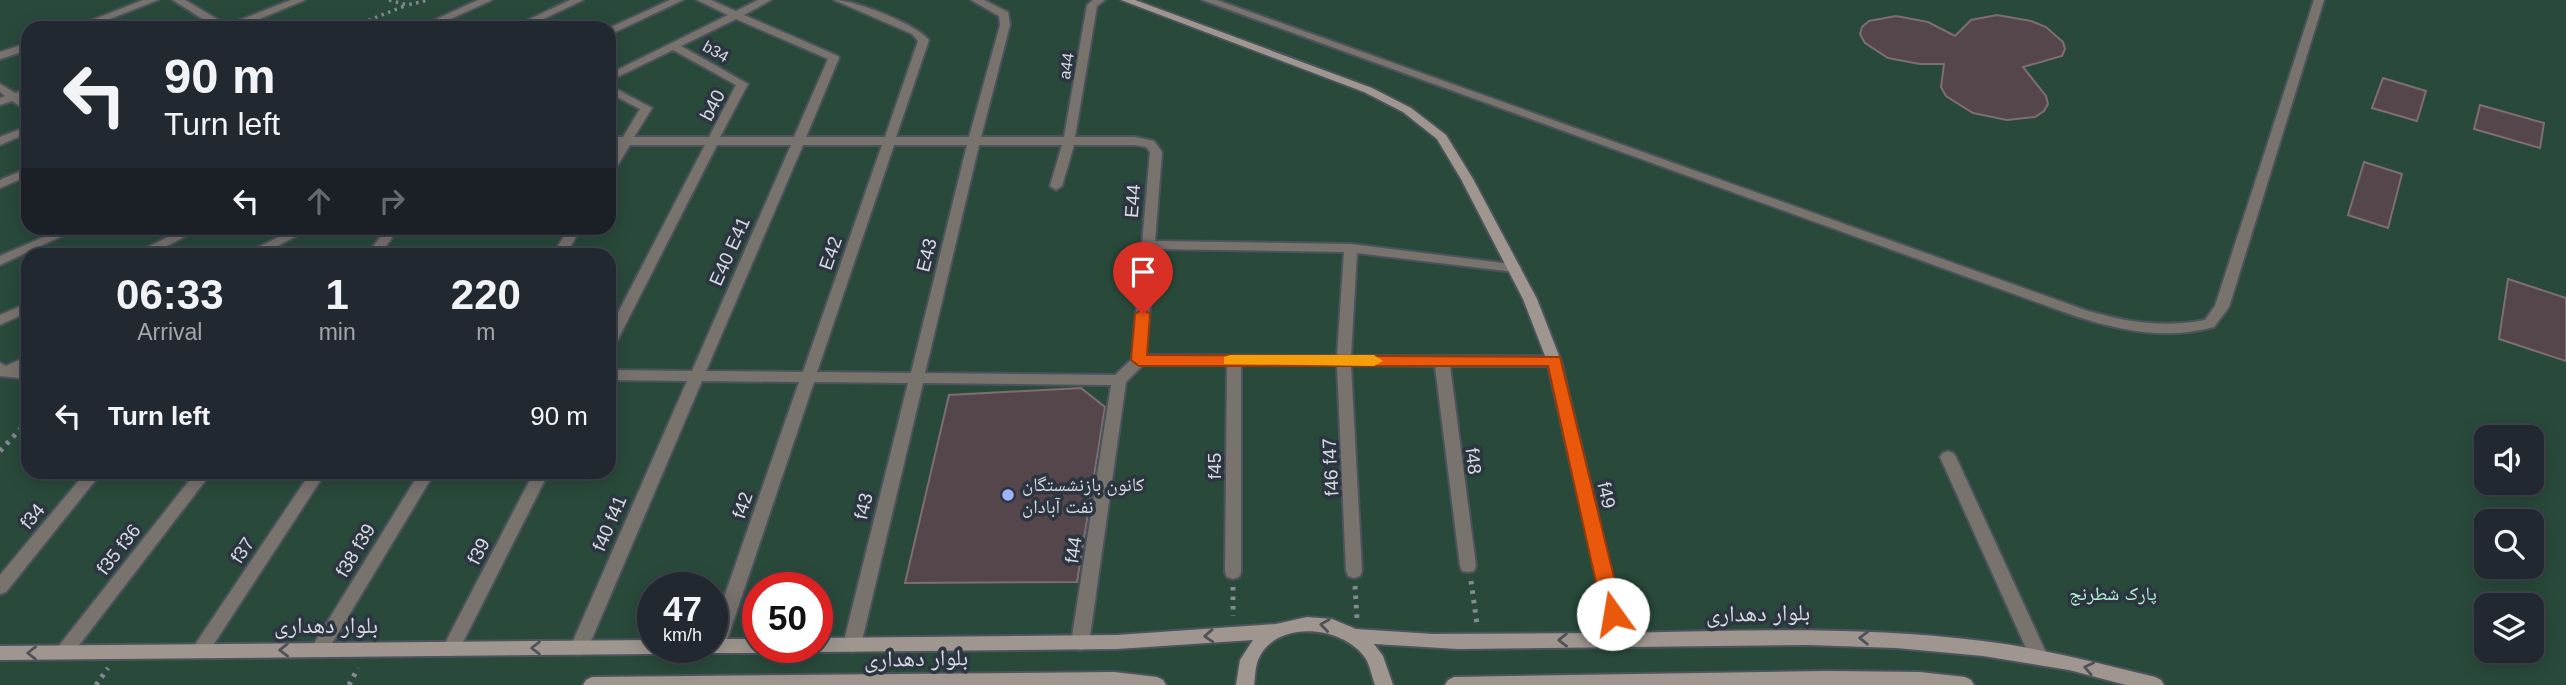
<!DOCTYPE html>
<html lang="en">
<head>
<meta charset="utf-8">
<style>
	body { margin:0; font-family:Helvetica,"Noto Naskh Arabic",sans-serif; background:#2e343c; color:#f1f3f6; height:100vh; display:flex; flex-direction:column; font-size:26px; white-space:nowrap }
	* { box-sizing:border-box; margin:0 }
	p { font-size:23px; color:#a2a6ab }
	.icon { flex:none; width:38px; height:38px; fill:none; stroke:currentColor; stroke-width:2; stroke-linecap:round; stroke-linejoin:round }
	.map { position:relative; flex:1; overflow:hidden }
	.drawer { position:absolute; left:21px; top:248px; width:595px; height:231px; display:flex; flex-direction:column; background:#222830; border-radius:21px; box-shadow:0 4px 18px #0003,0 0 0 2px #3f444c }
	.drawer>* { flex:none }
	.hud { position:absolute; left:21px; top:21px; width:595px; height:214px; border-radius:21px; box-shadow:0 4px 18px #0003,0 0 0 2px #3f444c; background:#222830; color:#f1f3f6; overflow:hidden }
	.controls { position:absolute; left:2474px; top:425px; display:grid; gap:14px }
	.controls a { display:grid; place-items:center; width:70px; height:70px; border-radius:14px; background:#222830; box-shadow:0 4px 18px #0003,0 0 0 2px #3f444c; font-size:35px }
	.speed { position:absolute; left:637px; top:572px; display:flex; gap:14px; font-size:35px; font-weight:700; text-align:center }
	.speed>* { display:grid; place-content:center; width:91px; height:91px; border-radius:50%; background:#222830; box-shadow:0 4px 18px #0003,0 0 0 2px #3f444c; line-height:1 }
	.speed small { font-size:18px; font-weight:400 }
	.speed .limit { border:10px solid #d22; background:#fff; color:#111 }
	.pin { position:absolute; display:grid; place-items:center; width:60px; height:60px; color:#fff; margin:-72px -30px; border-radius:50% 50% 50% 0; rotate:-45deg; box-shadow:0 0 7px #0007 }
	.pin .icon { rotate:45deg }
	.me { position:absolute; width:77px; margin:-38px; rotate:347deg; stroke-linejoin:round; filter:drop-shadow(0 0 5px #0008) }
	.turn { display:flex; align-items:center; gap:24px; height:147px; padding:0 28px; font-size:32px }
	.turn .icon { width:91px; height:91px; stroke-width:2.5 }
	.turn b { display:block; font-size:49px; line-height:60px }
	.lanes { display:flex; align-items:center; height:66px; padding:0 28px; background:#0003; justify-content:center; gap:35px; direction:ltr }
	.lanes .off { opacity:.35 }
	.eta { display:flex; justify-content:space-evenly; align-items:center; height:119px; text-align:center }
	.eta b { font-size:42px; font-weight:600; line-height:49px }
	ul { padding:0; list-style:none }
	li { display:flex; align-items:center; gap:21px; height:98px; padding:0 28px }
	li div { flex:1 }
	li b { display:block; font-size:26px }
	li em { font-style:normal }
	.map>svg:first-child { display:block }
</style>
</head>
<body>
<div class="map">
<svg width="2566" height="685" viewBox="0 0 2566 685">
	<rect width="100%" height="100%" fill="#2d3540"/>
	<!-- green -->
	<path fill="#294a3b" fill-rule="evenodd" d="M0,0H2566V685H0ZM28,28H609V228H28ZM28,256H609V472H28ZM2487,438H2532V483H2487ZM2487,522H2532V567H2487ZM653,588H712V648H653ZM758,588H817V648H758ZM2487,606H2532V651H2487Z"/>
	<!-- building -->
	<path fill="#55464b" stroke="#7e6e73" stroke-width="2" d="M1997,15L2031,21L2046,27L2063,42L2065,49L2062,56L2023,67L2046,96L2048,104L2044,111L2035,117L2007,120L1973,113L1946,96L1941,87L1944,64H1920L1888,58L1865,43L1860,34L1862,27L1869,21L1896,16L1928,22L1955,36L1971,20Z
		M2383,78L2426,91L2417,121L2372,108Z
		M2480,105L2544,123L2540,148L2474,129Z
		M2364,162L2402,174L2388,228L2348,215Z
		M2508,279L2566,298V361L2499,339Z
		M1081,388L1105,407L1077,582L905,583L949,395Z"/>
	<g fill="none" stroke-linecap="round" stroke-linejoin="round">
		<!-- lane casing -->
		<g stroke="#4c535d" stroke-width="4">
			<path id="lane" d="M1202,0H1217L2085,310C2125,322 2163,328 2205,320L2215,306L2314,0H2324L2229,307L2214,327C2167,340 2121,331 2075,316Z"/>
		</g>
		<!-- street casing -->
		<g stroke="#4c535d" stroke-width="4">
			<path id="street" d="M143,0H158L87,28H72Z
				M173,0H185L227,25L291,0H305L238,28H217L211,25L202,28H187L204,20Z
				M478,0H492L431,28H417Z
				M570,0H583L525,28H511Z
				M670,0H683L609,35V28Z
				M697,0H711L736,11L758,0H771L744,15L838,56L839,58L806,137H885L918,41L912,34L834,0C855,0 916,24 929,40L896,137H969L1000,25L999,16L971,0H984L1008,12L1010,25L981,137H1064L1087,5L1093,0H1105L1097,6L1075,137H1135L1154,141L1162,152L1155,241L1351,244L1519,265L1521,268L1519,271L1514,272L1357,253L1351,356H1554L1561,361L1554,366H1450L1476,566L1474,571L1468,572L1462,571L1460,566L1435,366L1351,365L1362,571L1360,576L1354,578L1348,576L1346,571L1337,365H1241V572L1239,577L1233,579L1227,577L1225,572L1227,365H1143L1126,382L1089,643L1086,648L1080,650L1074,648L1071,643L1111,385L923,383L861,645L858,650L852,652L846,650L843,645L908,383L814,382L725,646L722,651L716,653L710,651L708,648H712V632L799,382L702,381L588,648L585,653L579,655L573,653L570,648L687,381L609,380V370L692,371L791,145H717L616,343L609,348V330L705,145H630L613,173L609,174V160L618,145H609V137H623L640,109L609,93V85L652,108L634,137H709L736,85L673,50L609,81V74L728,15ZM736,19L828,59L794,137H720L748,84L681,46ZM803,145H882L803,372L706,371ZM894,145H967L911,373L817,372ZM979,145H1062L1050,186L1056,190L1062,186L1074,145H1135L1146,147L1150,152L1132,359L1115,375L925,373ZM1155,249L1344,252L1337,356L1146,355Z
				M28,43V50L0,59V52Z
				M0,84L15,93L28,89V96L22,98L28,103V111L12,101L0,105V98L5,96L0,92Z
				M28,126V133L0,145V137Z
				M28,168V176L0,188V180Z
				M64,228H79L0,265V256Z
				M186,228H201L148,256H130Z
				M296,228H311L259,256H241Z
				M387,228H399L379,256H366Z
				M569,228H581L565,256H552Z
				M28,303V312L0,325V315Z
				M28,356V367L24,369H28V379L0,376V363L6,366Z
				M1948,451L1953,453L1956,457L2048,657L2045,662L2039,664L2033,662L2030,657L1940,457L1943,453Z
				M86,472H102L6,592L0,594V575Z
				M196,472H212L70,657L64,659L58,657L55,652L58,647Z
				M311,472H326L206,656L200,658L194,656L191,651L194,646Z
				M420,472H435L325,655L319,657L313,655L310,650L313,645Z
				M534,472H549L457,654L451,656L445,654L442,649Z"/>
		</g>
		<!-- secondary casing -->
		<g stroke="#4c535d" stroke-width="4">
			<path id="secondary" d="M1121,0H1135L1372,88L1411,108L1446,135L1473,179L1537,299L1561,361L1626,633C1745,630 1865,626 1983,641C2041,648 2098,663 2155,677L2161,680L2164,685H2126L2069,670L1983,656L1896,648L1809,645L1458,649L1374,644L1383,656L1393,685H1375C1372,677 1370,666 1366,659C1343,624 1271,619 1257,663C1255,670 1255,678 1254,685H1236L1240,660L1253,640L1117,649L817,652L811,650L810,648H817V638L1117,635L1276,624L1307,617L1332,619L1356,629L1433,634L1609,633L1547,361L1523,299L1461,179L1437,139L1403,112L1364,92Z
				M712,639H758V648H766L764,651L758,653H712L706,651L704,648H712Z
				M653,640V648H661L659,652L653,654L0,660V646Z
				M1827,671L1920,672L1965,677L1971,680L1974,685H1445L1448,680L1454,677Z
				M1114,672L1157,677L1163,680L1166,685H583L586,680L592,677Z"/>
		</g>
		<!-- path-far1 -->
		<path stroke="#848a93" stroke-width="3.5" stroke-dasharray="2.5 4.5" stroke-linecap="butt" d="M389,0L407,5L429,0
			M349,28L407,5"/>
		<!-- path -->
		<path stroke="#848a93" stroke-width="5" stroke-dasharray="3.5 6" stroke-linecap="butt" d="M0,451L28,421
			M1471,581L1477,624
			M1355,586L1357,619
			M1233,587V616
			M96,685L108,668
			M349,685L358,668"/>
		<!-- lane -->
		<use href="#lane" fill="#79736e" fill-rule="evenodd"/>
		<!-- street -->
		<use href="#street" fill="#79736e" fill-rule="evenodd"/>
		<!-- secondary -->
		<use href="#secondary" fill="#9f978f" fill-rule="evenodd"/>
	</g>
	<!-- one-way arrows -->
	<defs><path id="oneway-chevron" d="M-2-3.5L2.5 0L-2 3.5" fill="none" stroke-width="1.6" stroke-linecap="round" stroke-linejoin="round" transform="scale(1.75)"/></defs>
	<g stroke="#4f5258">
		<use href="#oneway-chevron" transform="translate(1325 625) rotate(-172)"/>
		<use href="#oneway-chevron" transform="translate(1209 636) rotate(176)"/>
		<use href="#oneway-chevron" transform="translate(1864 638) rotate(-179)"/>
		<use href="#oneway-chevron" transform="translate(1563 640) rotate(179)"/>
		<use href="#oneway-chevron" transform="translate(536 648) rotate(180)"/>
		<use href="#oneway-chevron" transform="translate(284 650) rotate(179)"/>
		<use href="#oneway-chevron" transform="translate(32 653) rotate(180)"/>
		<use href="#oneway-chevron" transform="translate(2089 668) rotate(-168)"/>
	</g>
	<!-- route -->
	<path fill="#ea580c" stroke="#983908" stroke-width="2" d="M1143,309L1150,314L1147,355L1560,357L1623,614L1620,620H1606L1603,614L1548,366H1139L1131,360L1135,314Z"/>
	<!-- slow -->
	<path fill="#f59e0b" d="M1230,355H1374L1383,361L1374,366L1224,364V357Z"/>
	<!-- markers -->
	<circle fill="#9fb3fd" stroke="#2d3540" stroke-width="2.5" cx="1008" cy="495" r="7"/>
	<g text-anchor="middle" stroke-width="7" stroke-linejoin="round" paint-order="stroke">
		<!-- far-street labels -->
		<g font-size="16" fill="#d7dce3" stroke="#2d3540">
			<text transform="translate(716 51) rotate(29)" y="6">b34</text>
			<text transform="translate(1066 66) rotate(-81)" y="6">a44</text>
		</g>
		<!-- street labels -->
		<g font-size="19" fill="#d7dce3" stroke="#2d3540">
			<text transform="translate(712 105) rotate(-63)" y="7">b40</text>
			<text transform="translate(1132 201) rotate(-86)" y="7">E44</text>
			<text transform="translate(729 251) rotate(-66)" y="7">E40 E41</text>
			<text transform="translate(830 253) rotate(-71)" y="7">E42</text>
			<text transform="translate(926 255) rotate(-76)" y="7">E43</text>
			<text transform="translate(1474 461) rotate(83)" y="7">f48</text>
			<text transform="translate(1214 466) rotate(-90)" y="7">f45</text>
			<text transform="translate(1330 467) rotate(-93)" y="7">f46 f47</text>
			<text transform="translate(1607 495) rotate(77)" y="7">f49</text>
			<text transform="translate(742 505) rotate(-71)" y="7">f42</text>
			<text transform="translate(863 506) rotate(-77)" y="7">f43</text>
			<text transform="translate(32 516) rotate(-50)" y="7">f34</text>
			<text transform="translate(609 523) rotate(-67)" y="7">f40 f41</text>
			<text transform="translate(118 549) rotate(-52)" y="7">f35 f36</text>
			<text transform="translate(242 550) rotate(-56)" y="7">f37</text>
			<text transform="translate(355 550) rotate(-59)" y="7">f38 f39</text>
			<text transform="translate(1073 550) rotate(-82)" y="7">f44</text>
			<text transform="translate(478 551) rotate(-63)" y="7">f39</text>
		</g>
		<!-- poi labels -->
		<g font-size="19" fill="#d7dce3" stroke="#2d3540" text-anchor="start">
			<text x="1022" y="491">کانون بازنشستگان<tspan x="1022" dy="22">نفت آبادان</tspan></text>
		</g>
		<!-- park labels -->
		<g font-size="19" fill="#b2f5d5" stroke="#2d3540">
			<text x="2113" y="600">پارک شطرنج</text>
		</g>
		<!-- near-street labels -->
		<g font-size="23" fill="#d7dce3" stroke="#2d3540">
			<text transform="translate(1758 613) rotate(-1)" y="8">بلوار دهداری</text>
			<text x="326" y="633">بلوار دهداری</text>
			<text transform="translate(916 658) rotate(-1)" y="8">بلوار دهداری</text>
		</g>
	</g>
</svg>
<div class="controls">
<a><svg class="icon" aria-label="sound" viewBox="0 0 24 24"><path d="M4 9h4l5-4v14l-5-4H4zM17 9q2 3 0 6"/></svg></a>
<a><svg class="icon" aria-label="search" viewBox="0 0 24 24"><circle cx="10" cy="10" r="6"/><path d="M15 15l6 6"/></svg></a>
<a><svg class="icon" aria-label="layers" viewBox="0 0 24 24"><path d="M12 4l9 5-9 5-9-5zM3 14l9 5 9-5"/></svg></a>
</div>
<div class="speed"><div>47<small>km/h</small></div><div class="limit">50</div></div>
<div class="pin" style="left:1143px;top:314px;background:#d93025"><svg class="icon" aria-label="arrive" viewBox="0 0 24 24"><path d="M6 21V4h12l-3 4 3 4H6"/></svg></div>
<svg class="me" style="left:1613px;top:614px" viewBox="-20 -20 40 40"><circle r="19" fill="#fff"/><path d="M0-13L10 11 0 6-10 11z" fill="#ea580c"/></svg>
<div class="hud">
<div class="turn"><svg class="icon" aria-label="left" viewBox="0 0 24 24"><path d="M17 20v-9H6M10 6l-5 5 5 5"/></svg><div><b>90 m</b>Turn left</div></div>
<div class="lanes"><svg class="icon" aria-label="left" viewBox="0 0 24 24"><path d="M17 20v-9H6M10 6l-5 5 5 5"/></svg><svg class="icon off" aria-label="ahead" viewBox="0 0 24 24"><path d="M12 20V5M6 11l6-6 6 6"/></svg><svg class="icon off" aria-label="right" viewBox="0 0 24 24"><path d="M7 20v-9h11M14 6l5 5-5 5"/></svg></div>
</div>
<section class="drawer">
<div class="eta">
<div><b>06:33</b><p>Arrival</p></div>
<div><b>1</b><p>min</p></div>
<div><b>220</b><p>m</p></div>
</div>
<ul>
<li><svg class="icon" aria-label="left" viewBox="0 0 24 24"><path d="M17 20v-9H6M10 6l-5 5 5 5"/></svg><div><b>Turn left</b></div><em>90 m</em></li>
</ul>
</section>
</div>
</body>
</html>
